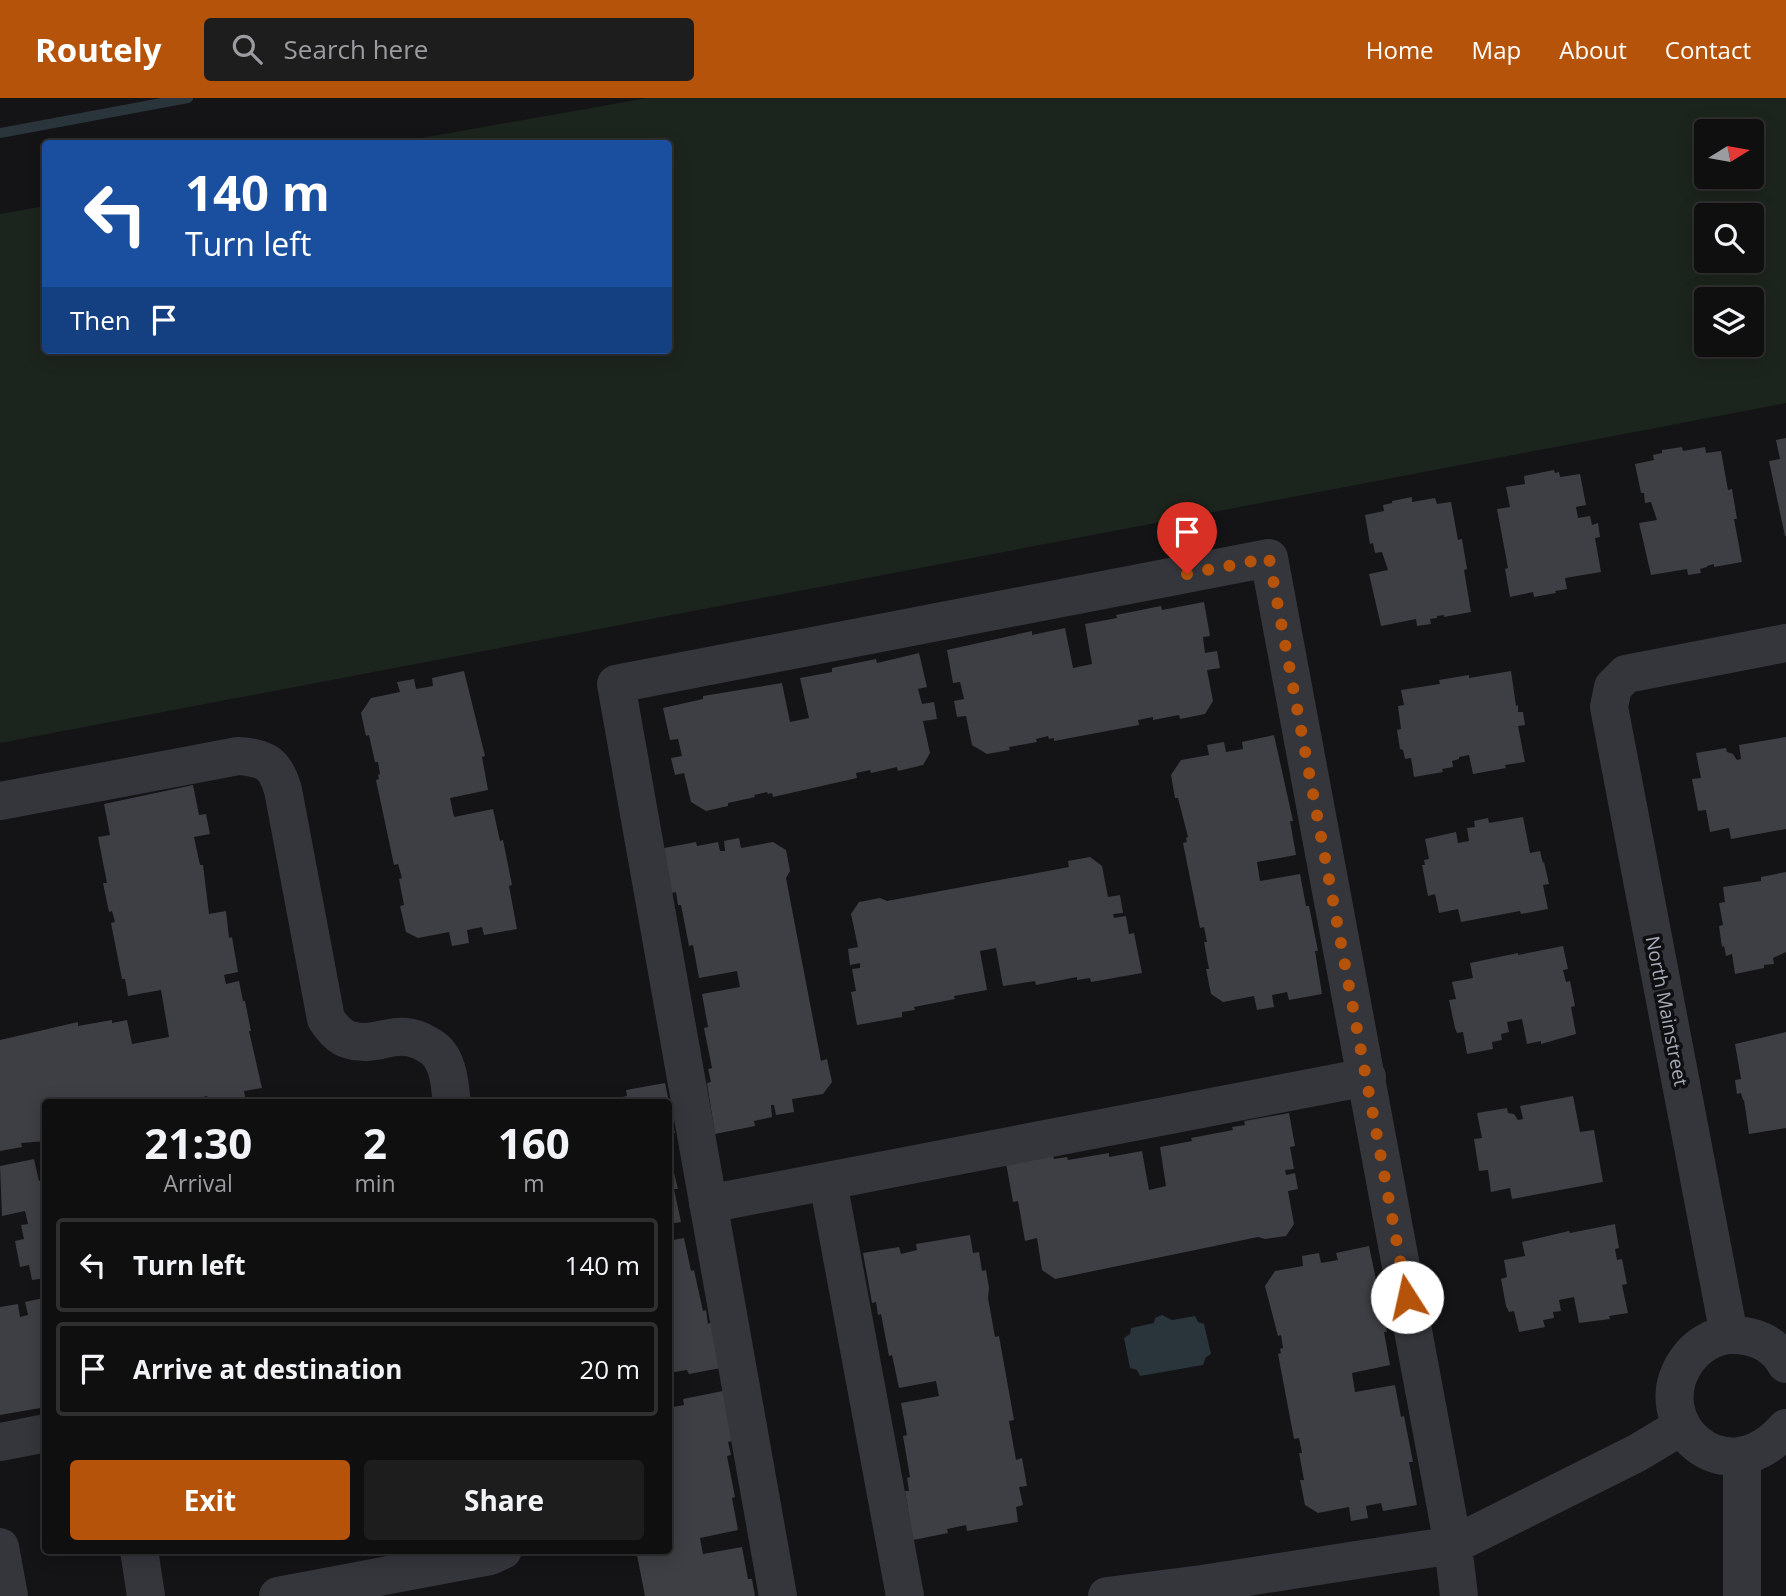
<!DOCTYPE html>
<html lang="en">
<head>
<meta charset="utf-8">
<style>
	body { margin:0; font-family:"Open Sans",sans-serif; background:#1d1d1e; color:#f1f3f6; height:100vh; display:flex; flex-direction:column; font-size:26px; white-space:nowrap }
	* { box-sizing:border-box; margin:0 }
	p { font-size:23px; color:#9b9c9f }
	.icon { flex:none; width:38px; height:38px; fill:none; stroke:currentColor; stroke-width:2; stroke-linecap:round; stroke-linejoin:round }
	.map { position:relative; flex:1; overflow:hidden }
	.side { position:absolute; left:42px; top:1001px; width:630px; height:455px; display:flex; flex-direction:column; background:#0f0f10; border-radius:7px; box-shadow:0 4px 18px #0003,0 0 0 2px #2f2f30 }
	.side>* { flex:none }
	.hud { position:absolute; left:42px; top:42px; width:630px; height:214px; border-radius:7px; box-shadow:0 4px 18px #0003,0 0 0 2px #2f2f30; background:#1a4fa0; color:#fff; overflow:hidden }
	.needle { width:46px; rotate:79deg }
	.fabs { position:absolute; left:1694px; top:21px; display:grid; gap:14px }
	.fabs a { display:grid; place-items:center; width:70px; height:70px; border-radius:7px; background:#0f0f10; box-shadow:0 4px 18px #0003,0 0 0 2px #2f2f30; font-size:35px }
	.pin { position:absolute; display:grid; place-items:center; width:60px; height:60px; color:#fff; margin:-72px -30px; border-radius:50% 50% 50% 0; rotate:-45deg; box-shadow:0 0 7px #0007 }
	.pin .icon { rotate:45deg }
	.me { position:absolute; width:77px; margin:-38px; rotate:350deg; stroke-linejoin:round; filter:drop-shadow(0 0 5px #0008) }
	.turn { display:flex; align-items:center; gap:24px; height:147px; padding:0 28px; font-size:32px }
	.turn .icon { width:91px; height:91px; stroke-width:2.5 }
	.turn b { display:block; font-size:49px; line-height:60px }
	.then { display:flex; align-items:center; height:66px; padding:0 28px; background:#0003; gap:14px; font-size:26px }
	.eta { display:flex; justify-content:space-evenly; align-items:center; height:119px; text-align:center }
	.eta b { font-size:42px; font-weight:700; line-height:49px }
	.primary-button { display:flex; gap:14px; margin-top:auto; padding:14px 28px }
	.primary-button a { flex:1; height:80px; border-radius:7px; background:#b45309; color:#fff; font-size:28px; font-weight:700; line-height:80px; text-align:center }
	.primary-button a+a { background:#1d1d1e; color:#f1f3f6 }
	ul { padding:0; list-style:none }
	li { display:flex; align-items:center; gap:21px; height:94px; margin:0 14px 10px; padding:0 14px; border:4px solid #2f2f30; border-radius:7px }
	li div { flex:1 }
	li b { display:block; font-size:26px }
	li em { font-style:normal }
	header { display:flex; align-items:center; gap:42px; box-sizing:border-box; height:98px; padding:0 35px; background:#b45309; color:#fff }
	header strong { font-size:33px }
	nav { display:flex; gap:38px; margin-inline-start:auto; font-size:24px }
	.search { width:490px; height:63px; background:#1d1d1e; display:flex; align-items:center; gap:18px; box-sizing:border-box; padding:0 24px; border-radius:7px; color:#9b9c9f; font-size:26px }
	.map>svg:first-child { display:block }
</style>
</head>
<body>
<header>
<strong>Routely</strong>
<div class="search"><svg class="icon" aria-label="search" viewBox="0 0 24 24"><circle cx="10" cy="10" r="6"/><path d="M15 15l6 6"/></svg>Search here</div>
<nav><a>Home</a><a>Map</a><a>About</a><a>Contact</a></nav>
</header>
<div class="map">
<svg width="1786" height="1498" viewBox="0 0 1786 1498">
	<rect width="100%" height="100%" fill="#141416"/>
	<!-- green -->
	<path fill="#1c251d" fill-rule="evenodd" d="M647,0H1786V305L0,645V116L45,108L46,252H668V46L393,45ZM1706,33H1752V79H1706ZM1706,117H1752V163H1706ZM1706,201H1752V247H1706Z"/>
	<!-- water -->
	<path fill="#29343b" d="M1162,1217L1172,1222L1195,1218L1198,1224L1204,1226L1211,1256L1206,1259L1203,1267L1140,1278L1137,1272L1130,1270L1124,1240L1130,1236L1131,1230L1154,1225L1155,1220Z"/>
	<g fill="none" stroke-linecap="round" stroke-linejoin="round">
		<!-- stream -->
		<path stroke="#29343b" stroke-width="10" d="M0,35L188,0"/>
	</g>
	<!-- building -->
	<path fill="#3e3f44" d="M1786,340V438H1785L1769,363L1780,361L1776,342Z
		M1682,349L1683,353L1705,349L1706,355L1721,353L1728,392L1732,391L1737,421H1734L1742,464L1714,469V466L1707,468V469L1700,471L1701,475L1688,477L1687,471L1651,477L1639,425L1657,422L1651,404L1645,405L1644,395H1641L1635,366L1654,362L1653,357L1662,355V352Z
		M1554,372L1555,375L1559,374L1560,379L1580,376L1586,407L1576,409L1578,420L1590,418L1592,427L1598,425L1600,439L1595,440L1601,474L1565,480L1567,491L1555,493L1556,495L1534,499L1533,494L1510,499L1505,471L1508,470L1497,411L1510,409L1506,389L1525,386L1524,378Z
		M1412,399V404L1435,400L1437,406L1451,404L1458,442L1462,441L1467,471L1464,472L1471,514L1444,519V517L1437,518V520L1430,521L1431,526L1417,528L1416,521L1381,528L1369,476L1388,472L1382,454L1375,455L1373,445L1370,446L1365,417L1384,413L1383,407L1392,405V403Z
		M1204,504L1210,538L1203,539L1205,555L1217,553L1220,570L1207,572L1213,603L1205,616L1180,621L1179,617L1153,622V619L1138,622L1139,627L1054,643V640L1049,641L1048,638L1036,641L1037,644L1009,649L1010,652L987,656L972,647L966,618L957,619L954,603L964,601L960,584L953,585L947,552L1032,533V537L1065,530L1073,570L1092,566L1085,526L1117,520L1116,517L1161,508L1162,512Z
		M919,555L927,589L918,591L922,606L934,604L937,621L923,623L930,655L923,667L898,673L897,669L871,675L870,672L856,675L857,680L773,699L772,695L768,696L767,694L754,697L755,699L728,705V708L706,713L691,704L684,675L675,677L671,660L682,658L678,641L670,642L663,610L703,601V598L782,585L790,624L809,620L800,580L832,574V570L876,561L877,565Z
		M464,573L485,658L482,659L488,692L450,700L454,719L493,711L500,743L503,742L512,787L509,788L517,831L484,837L482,829L467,832L469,845L452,848L449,834L418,840L406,834L400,808L404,807L399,781L402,780L398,766L394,767L376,682L379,681L378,677L380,676L378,664H375L369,637L366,638L361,615L371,600L400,594L397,584L414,581L416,591L433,588L432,580Z
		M1511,573L1516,608L1518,607V614H1523L1525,627L1518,628L1525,664L1505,667L1506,670L1473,676L1469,657L1459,659V661L1452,663L1453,669L1442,671L1443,674L1414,679L1411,660L1405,661L1403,652L1400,651L1397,632L1401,631L1398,608L1404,607L1401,592L1440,586L1439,582L1469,577V580Z
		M1274,637L1293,723H1290L1296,757L1257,764L1260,783L1300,776L1306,808H1309L1318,853H1315L1322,896L1289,902L1287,894L1272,897L1274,909L1257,912L1254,898L1223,904L1211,896L1206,871H1209L1204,844H1207L1204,829L1200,830L1183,745L1187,744L1186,740L1188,739L1178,700H1175L1171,677L1181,662L1209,657L1207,647L1224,644L1226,654L1243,651L1242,644Z
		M1786,639V731L1731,741L1729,730L1710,734L1706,712L1698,713L1692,681L1701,680L1696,655L1726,650L1727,654L1733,656L1737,662L1741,661L1739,647Z
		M193,687L199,717L206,716L210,736L194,739L200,767H203L209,816L226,813L229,840L232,839L238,874L224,877L226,886L239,883L243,903H245L251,933H249L262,990L244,993L246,1003L238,1004H209L207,998L200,1000L201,1004H46V1043L21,1045L22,1049L0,1053V942L78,924V928L112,922V925L127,922L132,946L169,939L161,892L128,898L125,881H122L111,825L115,824L112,813L109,814L103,785H107L98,739L110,737L104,706Z
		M1523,719L1530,755L1540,753L1543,765L1544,764L1549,786L1543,787L1548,811L1521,816L1520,813L1461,824L1458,811L1439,815L1435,796L1428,798L1422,767H1425L1424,762L1429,761L1425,741L1456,734L1458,745L1469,743L1467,730L1475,729L1474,723L1488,720L1489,725Z
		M739,740L741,750L773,744L786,752L790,773L786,780L821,963L827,961L832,984L823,996L792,1001L794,1014L776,1017L774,1007H771L772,1019L754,1023L755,1028L715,1036L707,985L711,984L708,971L712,970L704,930L708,929L702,896L740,889L737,873L699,880L693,847L689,848L681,807H678L676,794L672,795L664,750L696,744L697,748L718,744L720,753H725L724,743Z
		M1090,759L1102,768L1108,799L1120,797L1123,815L1113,816L1114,820L1126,818L1129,836L1134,835L1142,875L1091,884L1090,880L1077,882V879L1036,887L1035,883L1003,888L996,850L980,853L987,892L954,898L955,901L914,909L915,912L902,914V919L857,927L851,894L856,893L852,871L860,870V865L850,867L848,851L858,849L851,816L859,804L880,800L887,803L1069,769L1068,763Z
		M1786,774V854L1773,860L1774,866L1764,867V870L1735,876L1732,856L1726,858L1724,848L1722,849L1719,828L1723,827L1719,805L1725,804L1723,789L1761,783V779Z
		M1563,848L1568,871L1563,872L1566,884L1570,883L1575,908L1571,909L1576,936L1541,946V943L1527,946L1522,921L1507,924L1509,934L1501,936L1502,942L1492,944L1493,951L1467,956L1463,934L1457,935L1455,930L1449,902L1456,901L1452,884L1473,880L1470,865L1518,855V857Z
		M1786,934V1030L1749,1036L1744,1002H1743L1741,995L1737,996L1735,982L1741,981L1735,946Z
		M665,985L669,1004H609L608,1002L627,998L626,992Z
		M1573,998L1580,1034L1594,1032L1603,1084L1512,1101L1510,1090L1491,1094L1488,1072L1479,1073L1474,1041L1482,1040L1477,1015L1507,1010L1508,1015L1514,1016L1518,1022L1523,1021L1520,1008Z
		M668,1009L675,1035L671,1036L673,1049L668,1050Z
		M1289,1015L1295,1048L1290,1049L1294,1071L1285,1072L1286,1077L1295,1075L1298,1091L1288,1093L1294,1126L1286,1138L1265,1141L1258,1139L1055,1181L1042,1172L1037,1140L1025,1143L1018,1103L1013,1104L1006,1065L1053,1057L1054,1061L1067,1059L1068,1062L1109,1055V1059L1142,1053L1149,1092L1166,1088L1160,1049L1192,1043L1191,1040L1233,1032L1232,1029L1245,1027L1244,1023Z
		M668,1050L678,1091H674L681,1124L668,1126Z
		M34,1061L39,1083L46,1082V1180L32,1182L29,1167L20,1169L15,1143L24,1141L21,1127L28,1126L25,1113L2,1118L0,1068Z
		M1615,1126L1619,1150L1615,1151L1617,1162L1622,1161L1627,1186L1622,1187L1628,1215L1609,1218L1610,1221L1579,1225L1574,1199L1559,1202L1561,1213L1553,1214L1554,1220L1543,1222L1545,1229L1519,1234L1514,1213L1509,1214L1506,1208L1501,1181L1507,1179L1504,1162L1525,1158L1522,1144L1569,1133L1570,1135Z
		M970,1137L973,1155L979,1154L982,1173L986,1172L989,1190L988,1200L995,1239L999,1238L1014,1322L1009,1323L1016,1362L1022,1360L1027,1388L1019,1389L1023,1407L1016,1409L1018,1424L967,1433L966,1427L947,1431L948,1435L913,1442L905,1393H909L907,1380L910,1379L903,1338L907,1337L901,1305L939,1298L936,1283L899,1290L892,1257L889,1258L881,1216L878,1217L876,1204L872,1205L863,1155L899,1149L901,1156L917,1152L916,1146Z
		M684,1140L691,1173L694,1172L703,1213L706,1212L708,1226L712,1224L721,1270L689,1276L687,1272L668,1275V1143Z
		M1369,1148L1387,1234H1384L1390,1267L1352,1275L1355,1294L1395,1287L1401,1319L1404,1318L1413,1364H1409L1417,1407L1383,1413L1381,1405L1366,1408L1368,1420L1351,1423L1349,1409L1318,1415L1305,1407L1300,1382H1304L1299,1355H1302L1299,1340L1294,1341L1278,1256L1281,1255L1280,1251L1283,1250L1281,1237L1278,1238L1265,1188L1275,1173L1303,1168L1302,1158L1319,1155L1321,1165L1338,1162L1336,1155Z
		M43,1200L46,1209V1309L0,1317V1209L18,1206L20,1219L28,1217L25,1204Z
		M723,1293L732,1343L728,1344L731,1357L727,1358L735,1399L732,1400L738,1432L700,1440L703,1456L742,1449L748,1481H752L755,1498H645L636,1452H668V1310L684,1307L683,1301Z"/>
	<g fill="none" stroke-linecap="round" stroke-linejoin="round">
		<!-- minor -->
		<path stroke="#35363c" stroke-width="38" d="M0,703L238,658C266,660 275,665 283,692L326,921C332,930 339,939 350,942C379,951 396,927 428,947C436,951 442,959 445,967C450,978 450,993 452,1004
			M828,1084L905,1498
			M708,1106L1367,979
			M1729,1237L1609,609L1613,589L1626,576L1786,545
			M1786,1266C1775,1246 1755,1237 1732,1237C1714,1237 1697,1248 1687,1262C1643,1324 1725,1401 1786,1330
			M0,1344L46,1335
			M1742,1359V1498
			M0,1449L9,1498
			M139,1452L146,1498
			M278,1498L490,1458L503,1452
			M778,1498L616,586L1269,460L1453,1447L1459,1498
			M1107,1498L1202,1486L1453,1447L1637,1355L1682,1328"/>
	</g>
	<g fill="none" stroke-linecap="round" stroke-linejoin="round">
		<!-- route -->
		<path stroke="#b45309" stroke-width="12" stroke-dasharray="0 21.6" d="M1187,476L1269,460L1407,1199"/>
	</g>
	<g text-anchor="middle" stroke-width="7" stroke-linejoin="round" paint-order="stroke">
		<!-- street labels -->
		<g font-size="19" fill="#a5abb8" stroke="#0f0f11">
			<text transform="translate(1667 913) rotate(79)" y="7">North Mainstreet</text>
		</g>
	</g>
</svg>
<div class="fabs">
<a><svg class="needle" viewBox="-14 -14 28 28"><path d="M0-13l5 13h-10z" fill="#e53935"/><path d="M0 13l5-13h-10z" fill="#9b9c9f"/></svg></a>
<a><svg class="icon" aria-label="search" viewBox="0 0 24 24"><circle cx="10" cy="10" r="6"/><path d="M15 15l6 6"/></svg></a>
<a><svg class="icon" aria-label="layers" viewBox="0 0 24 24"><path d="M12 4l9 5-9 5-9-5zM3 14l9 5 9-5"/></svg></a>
</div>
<div class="pin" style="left:1187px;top:476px;background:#d93025"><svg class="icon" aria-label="arrive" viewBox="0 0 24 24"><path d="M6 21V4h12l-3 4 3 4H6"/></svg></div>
<svg class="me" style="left:1407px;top:1199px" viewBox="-20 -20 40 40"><circle r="19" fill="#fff"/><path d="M0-13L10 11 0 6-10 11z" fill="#b45309"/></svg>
<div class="hud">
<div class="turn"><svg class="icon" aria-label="left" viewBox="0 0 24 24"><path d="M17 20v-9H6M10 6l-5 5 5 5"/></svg><div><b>140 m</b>Turn left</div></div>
<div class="then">Then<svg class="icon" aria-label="arrive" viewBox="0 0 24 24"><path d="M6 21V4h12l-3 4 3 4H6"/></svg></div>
</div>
<section class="side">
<div class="eta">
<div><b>21:30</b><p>Arrival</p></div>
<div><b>2</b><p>min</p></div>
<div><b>160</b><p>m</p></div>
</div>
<ul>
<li><svg class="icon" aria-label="left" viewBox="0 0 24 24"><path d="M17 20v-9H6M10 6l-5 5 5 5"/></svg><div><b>Turn left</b></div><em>140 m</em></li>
<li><svg class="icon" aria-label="arrive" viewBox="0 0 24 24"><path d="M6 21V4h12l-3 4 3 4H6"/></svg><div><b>Arrive at destination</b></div><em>20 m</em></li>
</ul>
<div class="primary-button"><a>Exit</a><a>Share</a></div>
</section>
</div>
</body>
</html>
